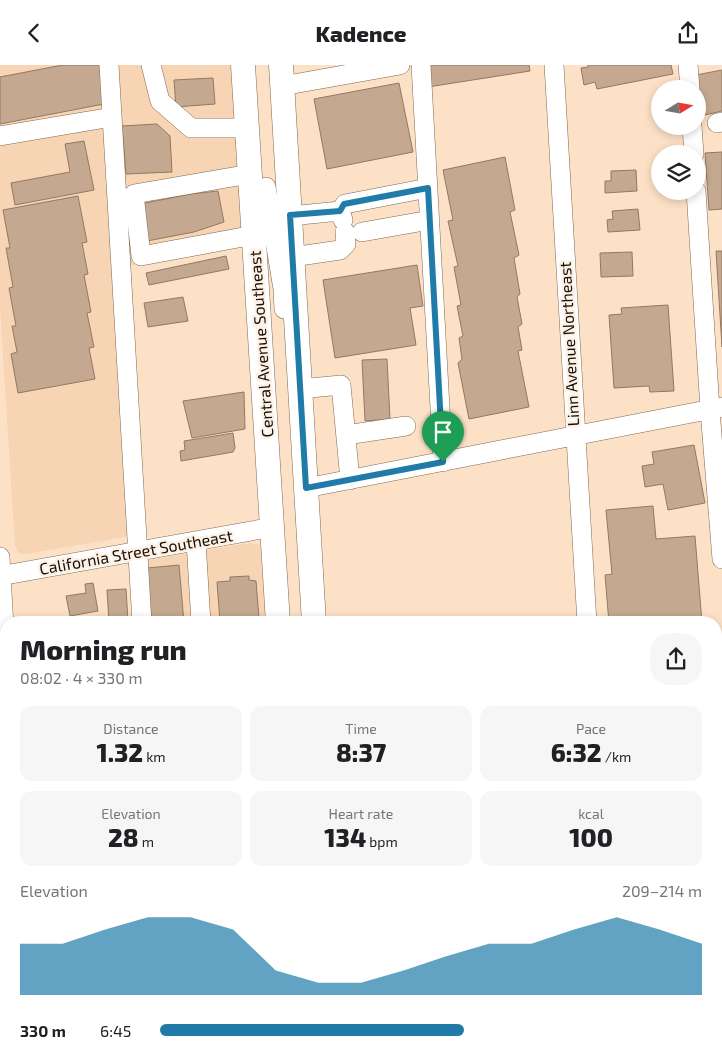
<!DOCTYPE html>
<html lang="en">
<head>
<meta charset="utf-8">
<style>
	body { margin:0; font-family:"Exo 2",sans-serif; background:#f6f6f6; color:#202124; height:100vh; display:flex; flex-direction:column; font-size:19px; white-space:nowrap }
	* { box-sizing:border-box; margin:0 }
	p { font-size:16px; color:#757577 }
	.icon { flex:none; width:28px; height:28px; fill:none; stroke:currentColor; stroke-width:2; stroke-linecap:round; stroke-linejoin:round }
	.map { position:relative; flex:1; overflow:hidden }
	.panel { position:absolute; left:0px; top:551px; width:722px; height:444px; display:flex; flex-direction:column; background:#fff; border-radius:20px 20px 0 0; box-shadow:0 2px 8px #0003 }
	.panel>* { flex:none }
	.needle { width:32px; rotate:79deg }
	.controls { position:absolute; left:651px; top:15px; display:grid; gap:10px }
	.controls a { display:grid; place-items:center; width:55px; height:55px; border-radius:50%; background:#fff; box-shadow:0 2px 8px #0003; font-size:25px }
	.pin { position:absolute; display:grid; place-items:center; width:42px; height:42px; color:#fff; margin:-51px -21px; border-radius:50% 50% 50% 0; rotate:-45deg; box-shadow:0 0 5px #0007 }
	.pin .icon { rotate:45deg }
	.round { display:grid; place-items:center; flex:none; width:52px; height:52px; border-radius:20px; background:#f6f6f6 }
	.headline { display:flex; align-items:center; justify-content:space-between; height:85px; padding:0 20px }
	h1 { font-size:28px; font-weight:800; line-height:38px }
	.figures { display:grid; grid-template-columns:repeat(3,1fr); gap:8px; height:85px; padding:5px 20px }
	.figures div { display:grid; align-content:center; border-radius:12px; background:#f6f6f6; text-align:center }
	.figures b { font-size:25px; font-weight:800 }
	.figures small { font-size:14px; font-weight:400 }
	.figures p { font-size:14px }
	.chart { height:140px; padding:10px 20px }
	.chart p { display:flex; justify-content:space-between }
	.chart svg { width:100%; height:90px; margin-top:5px; fill:#207ba9; opacity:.7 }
	ul { padding:0 20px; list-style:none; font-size:16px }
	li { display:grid; grid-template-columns:80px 60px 1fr; align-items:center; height:38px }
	li i { height:12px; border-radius:6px; background:#207ba9 }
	header { display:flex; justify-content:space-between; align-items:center; height:65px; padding:0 20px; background:#fff; font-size:22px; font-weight:800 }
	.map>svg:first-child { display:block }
	.built { fill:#f7d4b4 }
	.building { fill:#c4a990; stroke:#937961 }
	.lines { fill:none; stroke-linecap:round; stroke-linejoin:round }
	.minor-casing { stroke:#806850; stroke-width:20 }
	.major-casing { stroke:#806850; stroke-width:25 }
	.minor { stroke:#fff; stroke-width:19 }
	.major { stroke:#fff; stroke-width:24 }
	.route-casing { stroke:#fff; stroke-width:10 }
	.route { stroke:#207ba9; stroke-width:6 }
	.labels { text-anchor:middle; stroke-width:5; stroke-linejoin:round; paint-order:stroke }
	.street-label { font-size:16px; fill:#180e06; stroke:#fdf2e7 }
</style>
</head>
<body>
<header><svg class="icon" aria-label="back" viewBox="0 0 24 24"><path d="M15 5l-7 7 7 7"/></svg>Kadence<svg class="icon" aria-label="share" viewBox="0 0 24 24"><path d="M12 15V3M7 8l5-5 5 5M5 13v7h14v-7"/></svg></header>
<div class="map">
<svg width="722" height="994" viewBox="0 0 722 994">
	<rect width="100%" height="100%" fill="#fde1c6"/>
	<path class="built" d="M 0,0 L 104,0 L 131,471 L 26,489 L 18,488 L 15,481 L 0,243 Z
		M 114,0 L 231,0 L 242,182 L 128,201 Z
		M 250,478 L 260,480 L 261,484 L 266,557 L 147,557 L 144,496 Z
		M 280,989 L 289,989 L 292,994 L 252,994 Z"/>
	<path class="building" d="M 63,0 L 102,0 L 104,39 L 0,59 L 0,12 Z
		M 425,0 L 529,0 L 530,6 L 428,22 Z
		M 588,0 L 671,0 L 673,9 L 597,24 L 595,17 L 584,20 L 581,3 L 588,2 Z
		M 722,5 L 722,46 L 705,50 L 696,10 Z
		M 213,13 L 215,39 L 176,42 L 174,15 Z
		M 399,18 L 413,87 L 327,104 L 314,34 Z
		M 157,59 L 170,71 L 172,107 L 126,109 L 122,61 Z
		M 84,76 L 94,125 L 15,140 L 11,118 L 70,107 L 65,79 Z
		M 722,87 L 722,144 L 709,145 L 705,88 Z
		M 505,92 L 515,145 L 510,147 L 519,190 L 514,193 L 520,229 L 517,232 L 522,259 L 518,262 L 522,285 L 518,286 L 529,342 L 469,354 L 458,298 L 462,294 L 459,273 L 463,271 L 457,241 L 461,240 L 454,202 L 458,201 L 448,156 L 453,155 L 443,105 Z
		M 636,105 L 637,126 L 605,128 L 605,116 L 611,116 L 611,106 Z
		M 218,126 L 224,157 L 194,167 L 147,176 L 140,139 L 191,129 Z
		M 78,131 L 87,177 L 82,178 L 88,209 L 84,210 L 91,247 L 87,248 L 94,282 L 89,283 L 95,314 L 18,328 L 11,289 L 17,287 L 12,261 L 16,261 L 9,223 L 13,222 L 6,183 L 10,183 L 3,145 Z
		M 638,144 L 640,165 L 608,167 L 607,155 L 613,154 L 612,146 Z
		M 716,186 L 722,186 L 722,282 Z
		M 632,187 L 633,211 L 601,212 L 600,188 Z
		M 226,191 L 229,204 L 149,220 L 146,208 Z
		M 417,200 L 423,241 L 410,243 L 416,280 L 335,293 L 323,215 Z
		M 183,232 L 188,256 L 148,262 L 144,238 Z
		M 668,240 L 674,326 L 650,327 L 649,321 L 614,323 L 609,250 L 622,249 L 621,243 Z
		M 387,294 L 390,354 L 365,356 L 362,295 Z
		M 244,327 L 245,364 L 192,373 L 183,336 Z
		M 233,368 L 235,383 L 233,387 L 181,396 L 180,386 L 185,385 L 184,376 Z
		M 694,380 L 705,438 L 668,445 L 663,419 L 645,422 L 642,401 L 654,399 L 652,387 Z
		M 653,441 L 656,474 L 695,471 L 702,558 L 609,558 L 605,510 L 612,509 L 606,445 Z
		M 179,500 L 184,558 L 151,558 L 147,503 Z
		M 249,511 L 249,515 L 256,516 L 259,553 L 220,556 L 217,517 L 230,516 L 230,512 Z
		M 93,518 L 98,546 L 70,551 L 66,531 L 86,528 L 85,519 Z
		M 126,524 L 128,556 L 109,557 L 107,525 Z
		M 716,713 L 721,764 L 716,765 Z"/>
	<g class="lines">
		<g class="minor-casing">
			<path id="minor" d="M 109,0 L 142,558
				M 151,0 L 160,36 L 191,63 L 247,63
				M 421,0 L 443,397
				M 554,0 L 587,558
				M 688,0 L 690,24
				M 282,21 L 400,0
				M 717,58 L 722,57
				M 692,61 L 694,89
				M 0,71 L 112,52
				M 250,109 L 134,129 L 141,191 L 254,170
				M 266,122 L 283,224 L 284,244
				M 696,126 L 710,345 L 722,494
				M 290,151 L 340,146
				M 343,155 L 340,146 L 345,139 L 428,123
				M 362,167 L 430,155
				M 292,192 L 340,185 L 346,179 L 345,167
				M 300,324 L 341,320 L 350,415
				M 346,370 L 406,361
				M 306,423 L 722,342
				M 196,476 L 201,558
				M 0,492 L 6,597
				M 0,511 L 273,462
				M 0,778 L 6,777
				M 716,799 L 722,798
				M 31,989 L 31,994
				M 165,989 L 166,994
				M 577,989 L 578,994
				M 191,994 L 221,989"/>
		</g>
		<g class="major-casing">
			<path id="major" d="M 243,0 L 278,558
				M 281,0 L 314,558
				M 304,989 L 305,994
				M 341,989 L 341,994"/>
		</g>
		<use href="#minor" class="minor"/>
		<use href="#major" class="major"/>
	</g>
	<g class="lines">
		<g class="route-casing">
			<path id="route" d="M 428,123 L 443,397 L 306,423 L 290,150 L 340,146 L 344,139 Z"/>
		</g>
		<use href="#route" class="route"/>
	</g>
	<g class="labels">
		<g class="street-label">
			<text transform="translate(261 279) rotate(-94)" y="6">Central Avenue Southeast</text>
			<text transform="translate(569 279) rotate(-93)" y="6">Linn Avenue Northeast</text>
			<text transform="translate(136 487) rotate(-10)" y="6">California Street Southeast</text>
		</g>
	</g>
</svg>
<div class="controls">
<a><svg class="needle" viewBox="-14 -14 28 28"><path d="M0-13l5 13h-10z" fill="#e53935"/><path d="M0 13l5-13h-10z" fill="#757577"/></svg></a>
<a><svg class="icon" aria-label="layers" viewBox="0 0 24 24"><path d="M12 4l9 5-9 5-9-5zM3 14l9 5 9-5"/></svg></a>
</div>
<div class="pin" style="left:443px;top:397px;background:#1e9e55"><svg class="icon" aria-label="arrive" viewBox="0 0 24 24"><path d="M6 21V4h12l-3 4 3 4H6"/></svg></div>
<section class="panel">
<div class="headline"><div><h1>Morning run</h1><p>08:02 · 4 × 330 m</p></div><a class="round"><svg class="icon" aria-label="share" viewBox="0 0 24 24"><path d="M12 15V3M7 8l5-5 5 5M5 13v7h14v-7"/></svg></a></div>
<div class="figures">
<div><p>Distance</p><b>1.32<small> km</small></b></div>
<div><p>Time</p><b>8:37</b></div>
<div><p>Pace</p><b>6:32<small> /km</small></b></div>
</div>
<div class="figures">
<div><p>Elevation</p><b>28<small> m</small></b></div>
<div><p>Heart rate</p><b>134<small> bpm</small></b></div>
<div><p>kcal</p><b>100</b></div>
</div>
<div class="chart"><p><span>Elevation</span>209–214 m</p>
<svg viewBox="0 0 160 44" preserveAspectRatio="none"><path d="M0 44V19L10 19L20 12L30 6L40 6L50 12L60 32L70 38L80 38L90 32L100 25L110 19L120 19L130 12L140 6L150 12L160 19V44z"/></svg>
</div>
<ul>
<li><b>330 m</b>6:45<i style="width:56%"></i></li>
</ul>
</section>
</div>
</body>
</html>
